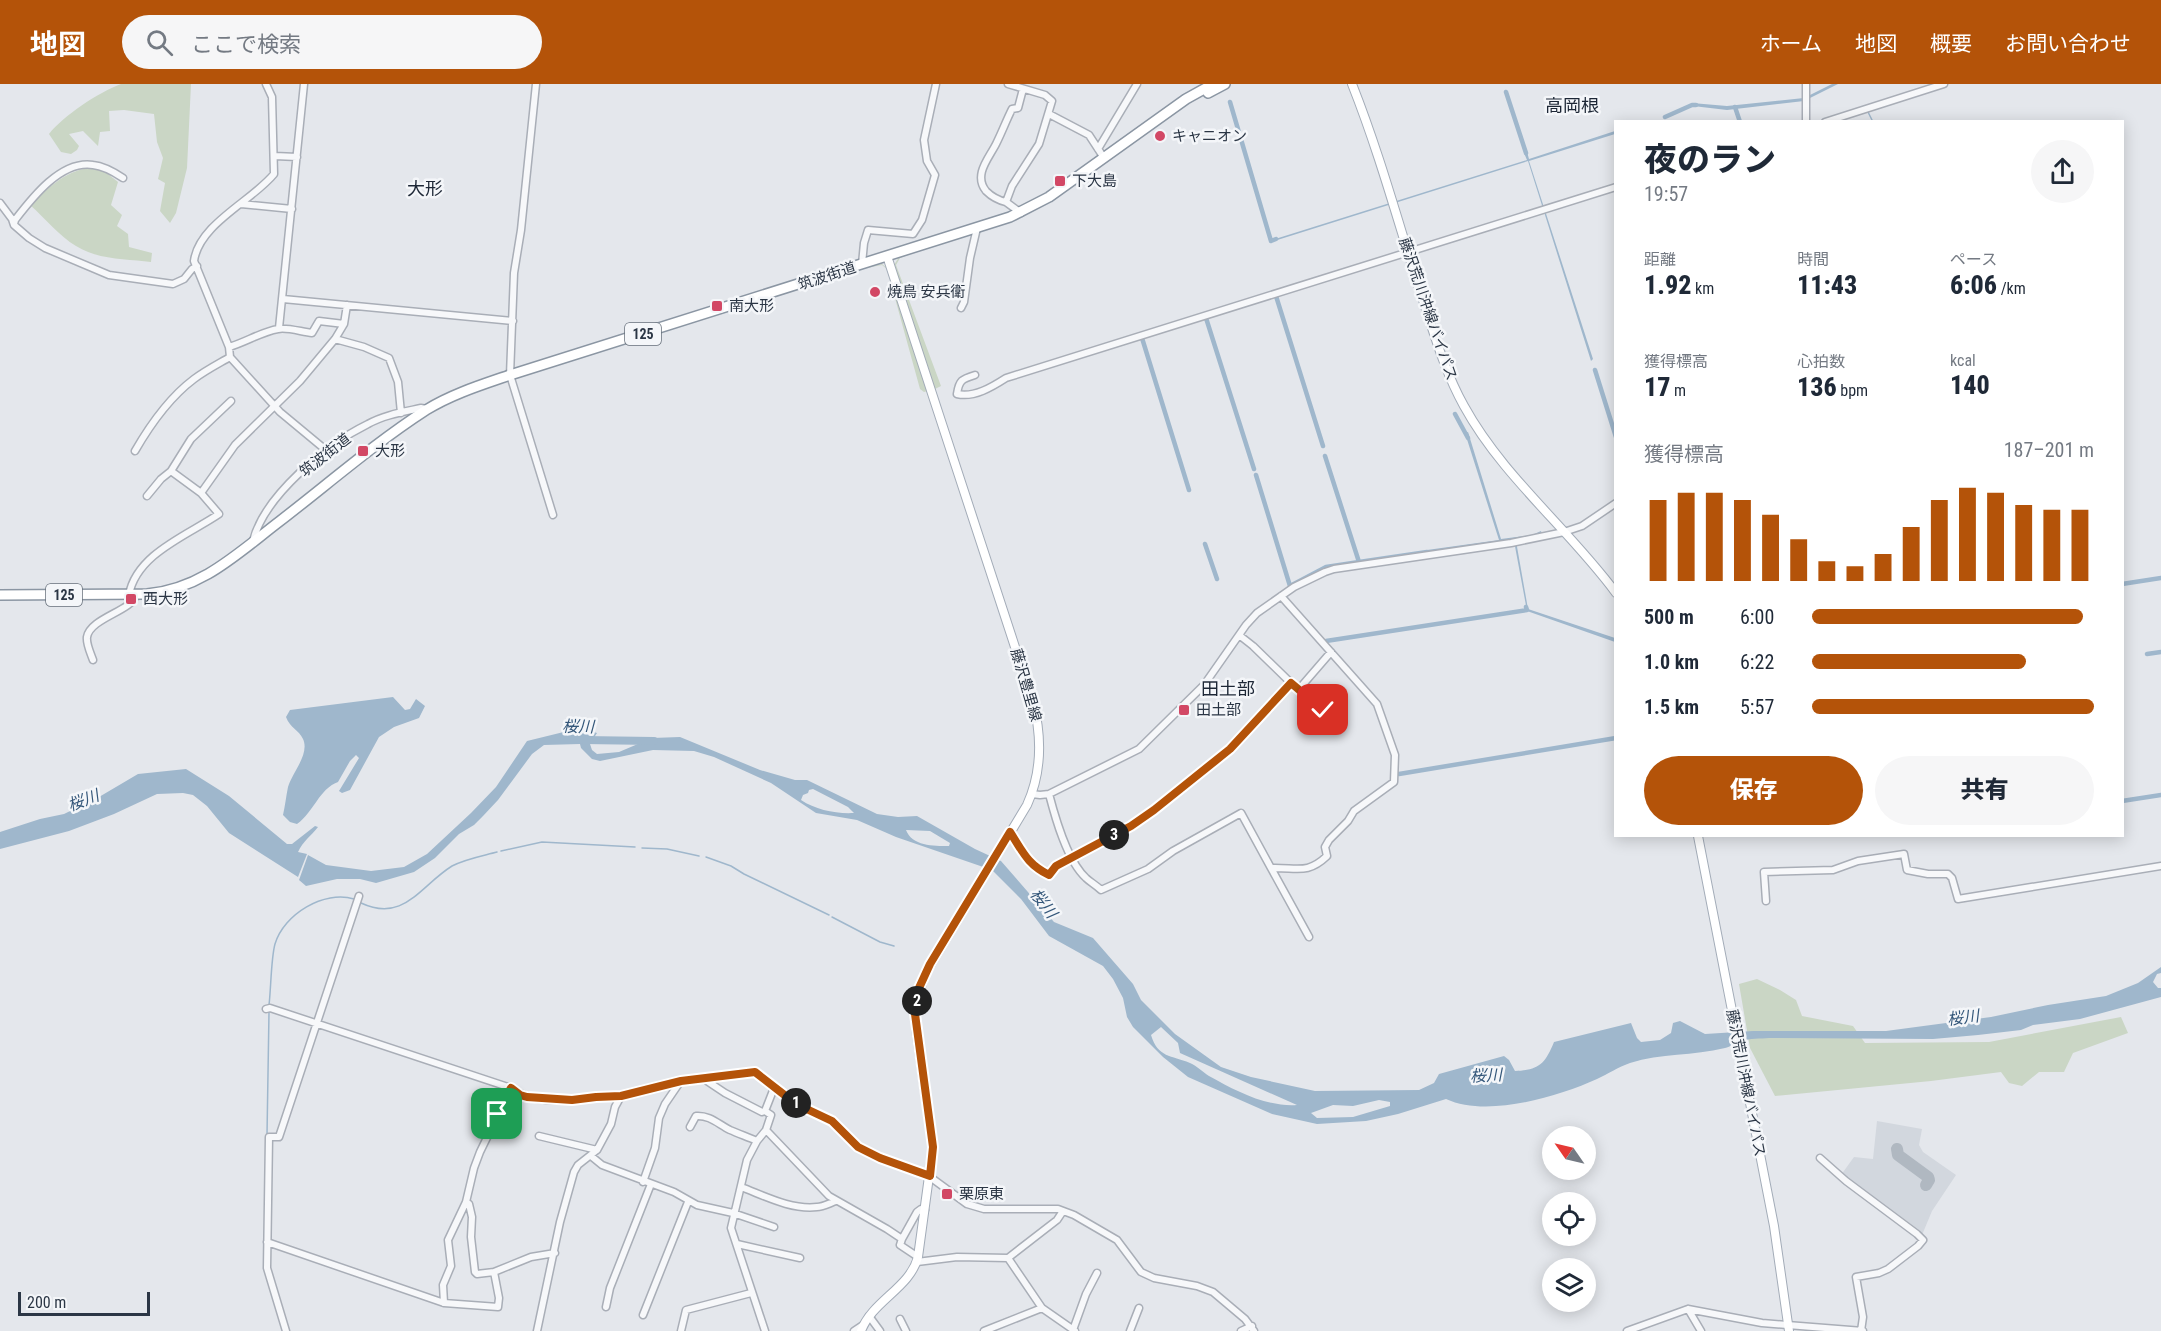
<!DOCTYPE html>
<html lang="ja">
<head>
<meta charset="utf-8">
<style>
	body { margin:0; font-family:"Roboto Condensed","Noto Sans JP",sans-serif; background:#f6f6f7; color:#1f2937; height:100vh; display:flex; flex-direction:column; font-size:22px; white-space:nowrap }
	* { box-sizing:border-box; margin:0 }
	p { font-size:20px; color:#747a83 }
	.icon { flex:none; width:33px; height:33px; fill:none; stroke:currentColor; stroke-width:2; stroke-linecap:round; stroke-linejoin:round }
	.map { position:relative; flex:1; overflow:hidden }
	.side { position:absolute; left:1614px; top:36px; width:510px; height:717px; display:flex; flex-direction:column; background:#fff; border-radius:0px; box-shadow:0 3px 15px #0003 }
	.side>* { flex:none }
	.needle { width:39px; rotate:304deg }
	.buttons { position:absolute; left:1542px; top:1042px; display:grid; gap:12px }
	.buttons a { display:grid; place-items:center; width:54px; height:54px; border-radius:50%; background:#fff; box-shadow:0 3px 15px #0003; font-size:30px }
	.scale { position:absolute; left:18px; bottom:15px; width:132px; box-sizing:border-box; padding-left:6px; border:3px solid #2b3645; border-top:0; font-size:16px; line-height:21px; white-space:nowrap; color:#2b3645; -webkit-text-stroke:4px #f4f6f9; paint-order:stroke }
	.pin { position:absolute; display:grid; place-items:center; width:51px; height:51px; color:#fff; margin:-26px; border-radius:12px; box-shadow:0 3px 9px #0006 }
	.km { position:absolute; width:30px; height:30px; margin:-15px; border-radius:50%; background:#222; color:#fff; font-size:16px; line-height:30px; text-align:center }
	.round { display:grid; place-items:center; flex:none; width:63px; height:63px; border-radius:32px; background:#f6f6f7 }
	.headline { display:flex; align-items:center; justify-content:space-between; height:102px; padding:0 30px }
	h1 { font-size:33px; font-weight:800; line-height:45px }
	.figures { display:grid; grid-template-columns:repeat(3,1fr); gap:9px; height:102px; padding:6px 30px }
	.figures div { display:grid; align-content:center }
	.figures b { font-size:26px; font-weight:800 }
	.figures small { font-size:16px; font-weight:400 }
	.figures p { font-size:16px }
	.chart { height:168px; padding:12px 30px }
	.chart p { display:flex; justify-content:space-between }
	.chart svg { width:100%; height:108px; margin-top:6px; stroke:#b45309; stroke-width:6 }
	.button { display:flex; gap:12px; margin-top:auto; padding:12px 30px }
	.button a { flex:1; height:69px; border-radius:36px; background:#b45309; color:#fff; font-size:24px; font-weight:800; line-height:69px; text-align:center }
	.button a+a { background:#f6f6f7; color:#1f2937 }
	ul { padding:0 30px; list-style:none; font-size:20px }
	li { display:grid; grid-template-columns:96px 72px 1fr; align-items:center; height:45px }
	li i { height:15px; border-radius:8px; background:#b45309 }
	header { display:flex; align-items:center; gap:36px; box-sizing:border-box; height:84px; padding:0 30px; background:#b45309; color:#fff }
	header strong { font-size:28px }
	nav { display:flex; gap:33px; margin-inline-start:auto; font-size:21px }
	.search { width:420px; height:54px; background:#f6f6f7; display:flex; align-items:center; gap:15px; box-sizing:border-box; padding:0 21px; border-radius:33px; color:#747a83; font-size:22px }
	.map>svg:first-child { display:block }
	.built { fill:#d2d7de }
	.green { fill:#cad6c5 }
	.water { fill:#9fb7cc; fill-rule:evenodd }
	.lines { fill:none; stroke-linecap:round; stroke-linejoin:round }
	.stream { stroke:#9fb7cc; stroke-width:1.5 }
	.canal { stroke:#9fb7cc; stroke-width:4.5 }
	.river { stroke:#9fb7cc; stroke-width:8 }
	.taxiway { stroke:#b0b8c1; stroke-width:12 }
	.minor-casing { stroke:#a9aeb7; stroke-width:9 }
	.major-casing { stroke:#a3acb8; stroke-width:10 }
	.highway-casing { stroke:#8b96a3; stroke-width:12 }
	.minor { stroke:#f7f8fa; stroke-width:6 }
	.major { stroke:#fff; stroke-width:8 }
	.highway { stroke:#fff; stroke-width:9 }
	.route-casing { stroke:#fff; stroke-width:12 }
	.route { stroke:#b45309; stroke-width:8 }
	.poi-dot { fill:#d24865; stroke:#f4f6f9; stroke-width:2 }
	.labels { text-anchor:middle; stroke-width:5; stroke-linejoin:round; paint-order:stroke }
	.shield { fill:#f4f6f9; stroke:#67707b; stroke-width:1.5 }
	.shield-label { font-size:14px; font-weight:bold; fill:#2b3645 }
	.poi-label { font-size:15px; fill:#2b3645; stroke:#f4f6f9; text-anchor:start }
	.street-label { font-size:15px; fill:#2b3645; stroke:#f4f6f9 }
	.water-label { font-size:16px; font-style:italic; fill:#34577a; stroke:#f4f6f9 }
	.quarter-label { font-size:18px; fill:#1d2736; stroke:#f4f6f9 }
</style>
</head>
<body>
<header>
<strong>地図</strong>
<div class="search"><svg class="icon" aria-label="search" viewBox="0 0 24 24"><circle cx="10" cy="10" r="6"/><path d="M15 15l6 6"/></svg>ここで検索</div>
<nav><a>ホーム</a><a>地図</a><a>概要</a><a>お問い合わせ</a></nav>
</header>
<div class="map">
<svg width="2161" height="1247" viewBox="0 0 2161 1247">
	<rect width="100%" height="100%" fill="#e4e7ec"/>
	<path class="built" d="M 1877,1037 L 1922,1045 L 1919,1061 L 1923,1068 L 1956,1091 L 1932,1127 L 1922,1151 L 1841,1091 L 1854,1073 L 1873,1075 Z"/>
	<path class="green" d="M 121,0 L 191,0 L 187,84 L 176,129 L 170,139 L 160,127 L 165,99 L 158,95 L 163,74 L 157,58 L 154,30 L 124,26 L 109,27 L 110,47 L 100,48 L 98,62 L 83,47 L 69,50 L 79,62 L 77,66 L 71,70 L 61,68 L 49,50 C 63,32 99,8 121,0 Z
		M 88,84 L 103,86 L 118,98 L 111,121 L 122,131 L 117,142 L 128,150 L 129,163 L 152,169 L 151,178 C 127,175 98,176 76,162 C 59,152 46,135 30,121 C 48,104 64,88 88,84 Z
		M 921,166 L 900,174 L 896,181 L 941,302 L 935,305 L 894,181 L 899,173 Z
		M 882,180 L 888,185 L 928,307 L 924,308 L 920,305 L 887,185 L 882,181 L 866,184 Z
		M 1757,895 L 1780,906 L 1796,916 L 1802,932 L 1853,942 L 1865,959 L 1989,958 L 2121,933 L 2128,949 L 2073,969 L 2064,988 L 2039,988 L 2022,1002 L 2009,999 L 2001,988 L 1931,997 L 1775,1012 L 1750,964 L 1739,900 Z"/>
	<path class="water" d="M 1832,0 L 1838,0 L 1804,17 L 1727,26 L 1693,22 L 1692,19 L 1727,22 L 1804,14 Z
		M 1615,47 L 1615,50 L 1529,77 L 1593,275 L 1591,277 L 1528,77 L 1271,158 L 1272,156 L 1527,76 L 1524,69 L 1527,68 L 1529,75 Z
		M 1468,348 L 1501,455 L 1532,451 L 1541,447 L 1542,450 L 1516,457 L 1528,525 L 1615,554 L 1615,558 L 1527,527 L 1514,457 L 1428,469 L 1427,466 L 1499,456 L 1465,349 Z
		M 393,613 L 405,626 L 410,625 L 416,615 L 425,622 L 419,634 L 394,643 L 379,653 L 350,706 L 342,709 L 339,707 L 359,674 L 356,671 L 350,677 L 338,698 C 319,705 314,728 297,740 L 290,738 L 283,731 C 285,722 286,713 288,703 C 292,689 310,670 303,655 C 299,646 290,644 286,633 L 290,626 Z
		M 580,644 L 597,649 L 590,660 L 592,666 L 597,670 L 619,668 L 652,654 L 680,653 L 760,686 L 795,696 L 807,696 L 877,730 L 898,733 L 917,732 L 975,765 L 1001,777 L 1054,838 L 1093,854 L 1133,900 L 1141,916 L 1175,950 L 1221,983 L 1251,993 L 1315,1007 L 1419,1006 L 1434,999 L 1439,990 L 1504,972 L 1509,976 L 1515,987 C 1539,986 1545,980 1554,958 L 1631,939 L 1637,954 L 1641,958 L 1660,956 L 1671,949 L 1673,939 L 1680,937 L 1705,950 L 1753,947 L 1886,947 L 1991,933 L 2048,921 L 2106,912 L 2138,899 L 2161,883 L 2161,889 L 2157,890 L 2153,898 L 2158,904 L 2161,904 L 2161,913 L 2080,935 L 2033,941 L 2021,946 L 1978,951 L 1933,955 L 1769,954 C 1760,955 1750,954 1742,957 C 1736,959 1730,963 1725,964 C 1693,972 1661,969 1630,979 C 1618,983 1608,990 1597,995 C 1557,1013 1487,1034 1446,1015 L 1398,1030 L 1366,1037 L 1317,1040 L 1272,1030 L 1188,993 L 1163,973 L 1133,943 L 1127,933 L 1123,914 L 1113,895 L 1103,882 L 1049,852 L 1021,815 L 992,786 L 896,753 L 857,736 L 816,729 L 771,699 L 714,673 L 694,667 L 653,666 L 600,677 L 592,675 L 581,664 L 580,660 L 544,661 L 532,670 L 498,716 L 483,732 L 474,741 L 459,750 L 435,774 L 414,788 L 376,799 L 360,795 L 337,795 L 306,802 L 299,796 L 308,771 L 326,781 L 371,787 L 404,783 L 427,770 L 471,729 L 496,703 L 527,657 ZM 813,705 L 848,723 L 854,729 C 836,730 816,726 801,716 L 803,711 L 808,709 L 809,706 ZM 906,746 L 930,747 L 950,759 L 949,762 C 933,762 912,762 906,746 ZM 1161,943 L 1178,959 L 1180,969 L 1297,1021 C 1266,1023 1236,1007 1209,992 C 1203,988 1197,982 1190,979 C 1171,971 1158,974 1151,951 ZM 1379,1016 L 1390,1018 L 1390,1022 L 1353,1033 L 1317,1034 L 1311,1029 L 1333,1021 L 1353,1022 Z
		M 186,685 L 229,712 L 287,760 L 292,760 L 315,742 L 318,743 C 311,752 303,757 298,768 L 307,770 L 298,793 L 229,749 L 207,722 L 193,711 L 183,709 L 157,710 L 114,730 L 69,747 L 0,765 L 0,748 L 40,735 L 64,730 L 99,713 L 138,690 Z"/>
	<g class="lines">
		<path class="stream" d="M 1868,28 L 1873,38
			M 642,764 L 667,765 L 699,772
			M 501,767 L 542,758 L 635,763
			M 706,773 L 731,782 L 744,790 L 829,831
			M 361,819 C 404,839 420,802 452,782 C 465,775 482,772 497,768
			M 832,833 L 880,858 L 894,862
			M 269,921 C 271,905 271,874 275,860 C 284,830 324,806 354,815
			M 267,1051 L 269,928"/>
		<path class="canal" d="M 1506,8 L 1526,69
			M 1230,18 L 1271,157 L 1276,155
			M 1735,23 L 1740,38
			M 1665,33 L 1692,21 L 1696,21
			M 1276,212 L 1323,362
			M 1206,234 L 1254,385
			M 1142,254 L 1189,406
			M 1595,286 L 1616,353
			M 1455,330 L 1468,354
			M 1325,372 L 1359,478 L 1427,468
			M 1256,391 L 1290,502 L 1326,483 L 1359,478
			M 1205,460 L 1217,495
			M 2122,500 L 2161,494
			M 1326,557 L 1527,526 L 1526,523
			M 2147,570 L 2161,568
			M 1399,690 L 1616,654
			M 2122,717 L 2161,711"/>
		<path class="river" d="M 583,656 L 654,657"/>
		<path class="taxiway" d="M 1897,1065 L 1898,1071 L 1928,1093 L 1929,1096 L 1926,1101"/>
		<g class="minor-casing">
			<path id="minor" d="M 266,0 L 272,13 L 274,90 C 252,117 199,140 194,177 L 229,263 L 230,273 L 280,328 L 327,367
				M 536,0 L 521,146 L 514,189 L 510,291 L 553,431
				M 1008,0 L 1045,11 L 1052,17 L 1039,60 L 1012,102 L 1006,118 L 1021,129
				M 1806,0 L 1806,38
				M 1049,30 L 1089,51 L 1104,74
				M 1825,38 L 1944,0
				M 1098,65 L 1137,0
				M 275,72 L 297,73
				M 1006,118 C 997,116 992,113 986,107 C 973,91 989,74 996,60 C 1002,48 1006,37 1012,25 L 1018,24 L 1023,5
				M 0,119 L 12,135 L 14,141 L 29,154 L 45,164 L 109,191 L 173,200 L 184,195 L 192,185 L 197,182
				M 241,120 L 292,125
				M 14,140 L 15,136 C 32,114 61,76 93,81 C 104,82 114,88 123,94
				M 862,180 L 864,159 L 868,146 L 913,150 L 922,136 L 935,91 L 927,77 L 924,56 L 936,0
				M 283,215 L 513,237
				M 961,224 L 964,218 L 970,174 L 977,144
				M 279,244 L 304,0
				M 335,255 L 364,263 L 389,274 L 398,298 L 401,329
				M 229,263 C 246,258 261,248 278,245 C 287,243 302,248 312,249 L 319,237 L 344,240
				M 975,291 C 962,295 959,296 957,310 C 974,314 992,303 1006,294 L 1616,103
				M 135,367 C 150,341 170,313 194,295 C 206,286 218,280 230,273
				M 171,387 L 201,409
				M 147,412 L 161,395 L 171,387 L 191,355 L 231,317
				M 253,457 C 264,412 327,360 368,340 C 384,331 403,328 421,324 L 427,325
				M 129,511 C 136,470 188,451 219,430 L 201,409 L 235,361 L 300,297 L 335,255 L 344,240 L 347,221
				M 1281,512 L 1377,620 L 1395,671 L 1394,698 L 1354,727 L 1348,737 L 1329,756 L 1325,763 L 1327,772 C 1307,791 1297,783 1271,784 L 1309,853
				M 1239,551 L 1253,562 L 1291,599
				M 93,576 C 91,570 86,560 87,553 C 90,534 132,527 136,511
				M 1299,605 L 1331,568
				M 1032,710 L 1040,711 L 1049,710 L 1139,665 L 1204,601 L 1246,541 L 1257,529 L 1294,503 L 1325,488 L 1334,485 L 1511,459 L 1564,448 L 1582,442 L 1616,419
				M 1049,710 C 1055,733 1067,777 1086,794 C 1090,798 1096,801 1101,806 L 1148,785 L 1173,767 L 1241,729 L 1271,784
				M 1010,748 C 1024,768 1027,780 1049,791 L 1056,781 L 1131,742 L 1154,726 L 1230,665 L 1291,599 L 1323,626
				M 1766,817 L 1764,788 L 1833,786 L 1858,777 L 1904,770 L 1907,786 L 1928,790 L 1948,790 L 1952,794 L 1958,815 L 2161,782
				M 266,925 L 270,924 L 511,1004 C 543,1027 585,1010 621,1012
				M 706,993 L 707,997 L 725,1009 L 762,1028 L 765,1027
				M 690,1043 L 696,1032 C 710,1031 718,1040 730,1046 C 739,1050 748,1053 757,1057
				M 766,1046 L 829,1112 L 887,1145 L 902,1155 L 900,1161 L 918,1173
				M 539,1052 L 597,1066
				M 591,1072 L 602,1081 L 674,1108 L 697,1121 L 733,1129 L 774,1143
				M 1820,1074 L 1846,1097 L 1917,1150 L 1923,1156 L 1918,1162 L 1888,1185 L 1879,1189 L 1856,1193 L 1863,1233 L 1861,1247
				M 643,1098 L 655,1064 L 659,1034 L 665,1020 L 680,998
				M 741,1103 C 765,1112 791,1126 817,1123 C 823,1123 830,1119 836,1117
				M 466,1118 L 469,1120 L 472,1133 L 471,1153 L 475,1188 L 477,1190 L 494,1188 L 531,1173 L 555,1169
				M 902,1155 L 917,1128 L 921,1125 L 925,1126
				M 267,1158 L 444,1219 L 498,1223 L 499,1214 L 494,1188
				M 737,1160 L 800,1174
				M 1008,1174 L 1042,1224 L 1075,1247
				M 917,1178 L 957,1173 L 1008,1174 L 1057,1136 L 1063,1127
				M 444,1219 L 443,1201 L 451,1182 L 448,1156 L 466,1118 L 474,1084 L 480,1068 L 511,1004
				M 606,1223 L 610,1204 L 651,1100
				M 1688,1225 L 1701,1247
				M 643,1231 L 688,1118
				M 869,1232 L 880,1247
				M 900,1235 L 906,1247
				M 1073,1246 L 1086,1210 L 1097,1189
				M 286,1247 L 267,1184 L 269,1053 L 279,1053 L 359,812
				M 537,1247 L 560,1138 L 574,1088 L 578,1081 L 597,1066 L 611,1040 L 615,1023 L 621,1012 L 681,997 L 755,988 L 796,1020 L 832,1037 L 858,1063 L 880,1074 L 926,1090 L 967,1120 L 984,1125 L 1058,1125 L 1074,1131 L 1117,1156 L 1141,1188 L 1154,1194 L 1197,1202 L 1213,1208 L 1245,1235 L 1254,1247
				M 681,1247 L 686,1226 L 751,1209
				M 765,1247 L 731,1144 L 747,1076 L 757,1057 L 766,1046 L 771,1031 L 765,1027 L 774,1004
				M 854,1247 L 863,1241
				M 984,1247 L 1042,1224
				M 1130,1247 L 1139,1224
				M 1241,1247 L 1252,1242
				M 1627,1247 L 1688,1225 L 1762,1239 L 1863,1247"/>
		</g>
		<g class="major-casing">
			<path id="major" d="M 1352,0 C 1379,68 1398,138 1420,207 C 1433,246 1444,286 1464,322 C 1503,393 1568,444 1616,509
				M 1698,752 L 1774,1142 L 1789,1247
				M 861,1247 C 872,1217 910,1204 918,1173 L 933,1063 L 916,945 L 916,919 L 925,890 L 1027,721 C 1042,688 1042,653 1033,618 L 887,172"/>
		</g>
		<g class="highway-casing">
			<path id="highway" d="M 1208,9 L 1225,0
				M 0,511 L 147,510 C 202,505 238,469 280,437 C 328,400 375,359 426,326 C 452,310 481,301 510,291 L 1010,133 L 1049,113 L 1186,15 L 1213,0"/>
		</g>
		<use href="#minor" class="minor"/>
		<use href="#major" class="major"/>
		<use href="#highway" class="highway"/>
	</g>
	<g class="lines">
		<g class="route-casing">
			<path id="route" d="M 497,1030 L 511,1004 L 520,1011 L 527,1013 L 572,1016 L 596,1013 L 621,1012 L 681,997 L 755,988 L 796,1020 L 832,1037 L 858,1063 L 880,1074 L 930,1092 L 933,1063 L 915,930 L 919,904 L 930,880 L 1010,748 C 1023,768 1027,780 1049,791 L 1056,782 L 1131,742 L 1154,726 L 1230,665 L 1291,599 L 1323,626"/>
		</g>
		<use href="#route" class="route"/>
	</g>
	<g class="poi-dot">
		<circle cx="1160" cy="52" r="6"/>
		<rect x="1054" y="91" width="12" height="12" rx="3"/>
		<circle cx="875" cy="208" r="6"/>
		<rect x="711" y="216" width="12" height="12" rx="3"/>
		<rect x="357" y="361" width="12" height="12" rx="3"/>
		<rect x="125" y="509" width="12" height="12" rx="3"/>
		<rect x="1178" y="620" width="12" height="12" rx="3"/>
		<rect x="941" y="1104" width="12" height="12" rx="3"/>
	</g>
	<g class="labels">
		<g class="shield">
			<rect x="625" y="239" width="36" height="22" rx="4.5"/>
			<rect x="46" y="500" width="36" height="22" rx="4.5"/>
		</g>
		<g class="shield-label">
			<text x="643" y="255">125</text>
			<text x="64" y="516">125</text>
		</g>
		<g class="poi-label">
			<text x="1172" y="57">キャニオン</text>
			<text x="1072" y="102">下大島</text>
			<text x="887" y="213">焼鳥 安兵衛</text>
			<text x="729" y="227">南大形</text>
			<text x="375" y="372">大形</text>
			<text x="143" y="520">西大形</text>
			<text x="1196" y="631">田土部</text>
			<text x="959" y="1115">栗原東</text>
		</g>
		<g class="street-label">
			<text transform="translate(827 192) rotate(-18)" y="5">筑波街道</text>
			<text transform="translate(1428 225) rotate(71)" y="5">藤沢荒川沖線バイパス</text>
			<text transform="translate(325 371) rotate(-38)" y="5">筑波街道</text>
			<text transform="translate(1026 601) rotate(74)" y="5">藤沢豊里線</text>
			<text transform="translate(1746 999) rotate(79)" y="5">藤沢荒川沖線バイパス</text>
		</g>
		<g class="water-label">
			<text transform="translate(578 642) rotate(1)" y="6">桜川</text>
			<text transform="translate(83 716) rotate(-21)" y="6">桜川</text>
			<text transform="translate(1044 819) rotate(52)" y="6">桜川</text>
			<text transform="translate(1963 933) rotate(-7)" y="6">桜川</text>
			<text transform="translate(1486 991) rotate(-3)" y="6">桜川</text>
		</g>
		<g class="quarter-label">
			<text x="1572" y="28">高岡根</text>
			<text x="425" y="111">大形</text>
			<text x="1228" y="611">田土部</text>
		</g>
	</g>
</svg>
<div class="buttons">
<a><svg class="needle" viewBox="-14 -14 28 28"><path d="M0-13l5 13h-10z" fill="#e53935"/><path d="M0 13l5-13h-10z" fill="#747a83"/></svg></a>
<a><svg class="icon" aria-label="locate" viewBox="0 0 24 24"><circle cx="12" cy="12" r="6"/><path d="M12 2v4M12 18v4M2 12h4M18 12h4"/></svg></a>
<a><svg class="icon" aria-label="layers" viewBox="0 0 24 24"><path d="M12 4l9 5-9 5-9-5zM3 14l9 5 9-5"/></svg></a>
</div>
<div class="scale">200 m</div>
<div class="pin" style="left:497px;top:1030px;background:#1e9e55"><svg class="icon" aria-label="arrive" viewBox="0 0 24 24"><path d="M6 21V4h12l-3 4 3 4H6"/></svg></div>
<div class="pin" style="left:1323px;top:626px;background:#d93025"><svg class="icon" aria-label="check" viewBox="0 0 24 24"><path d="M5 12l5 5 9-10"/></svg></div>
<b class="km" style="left:796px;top:1019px">1</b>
<b class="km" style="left:917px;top:917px">2</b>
<b class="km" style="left:1114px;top:751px">3</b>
<section class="side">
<div class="headline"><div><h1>夜のラン</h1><p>19:57</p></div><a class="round"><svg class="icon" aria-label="share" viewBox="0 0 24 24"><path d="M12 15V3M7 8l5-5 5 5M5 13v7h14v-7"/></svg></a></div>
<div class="figures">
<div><p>距離</p><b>1.92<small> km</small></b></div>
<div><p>時間</p><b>11:43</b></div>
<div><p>ペース</p><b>6:06<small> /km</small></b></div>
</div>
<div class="figures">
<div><p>獲得標高</p><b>17<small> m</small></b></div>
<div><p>心拍数</p><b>136<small> bpm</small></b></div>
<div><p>kcal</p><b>140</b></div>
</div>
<div class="chart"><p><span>獲得標高</span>187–201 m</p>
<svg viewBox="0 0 160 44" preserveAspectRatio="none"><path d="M5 44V11M15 44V8M25 44V8M35 44V11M45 44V17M55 44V27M65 44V36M75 44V38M85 44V33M95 44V22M105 44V11M115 44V6M125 44V8M135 44V13M145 44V15M155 44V15"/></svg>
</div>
<ul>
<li><b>500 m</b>6:00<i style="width:96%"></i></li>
<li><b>1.0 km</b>6:22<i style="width:76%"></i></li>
<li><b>1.5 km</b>5:57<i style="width:100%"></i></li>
</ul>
<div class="button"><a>保存</a><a>共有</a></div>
</section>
</div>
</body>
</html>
